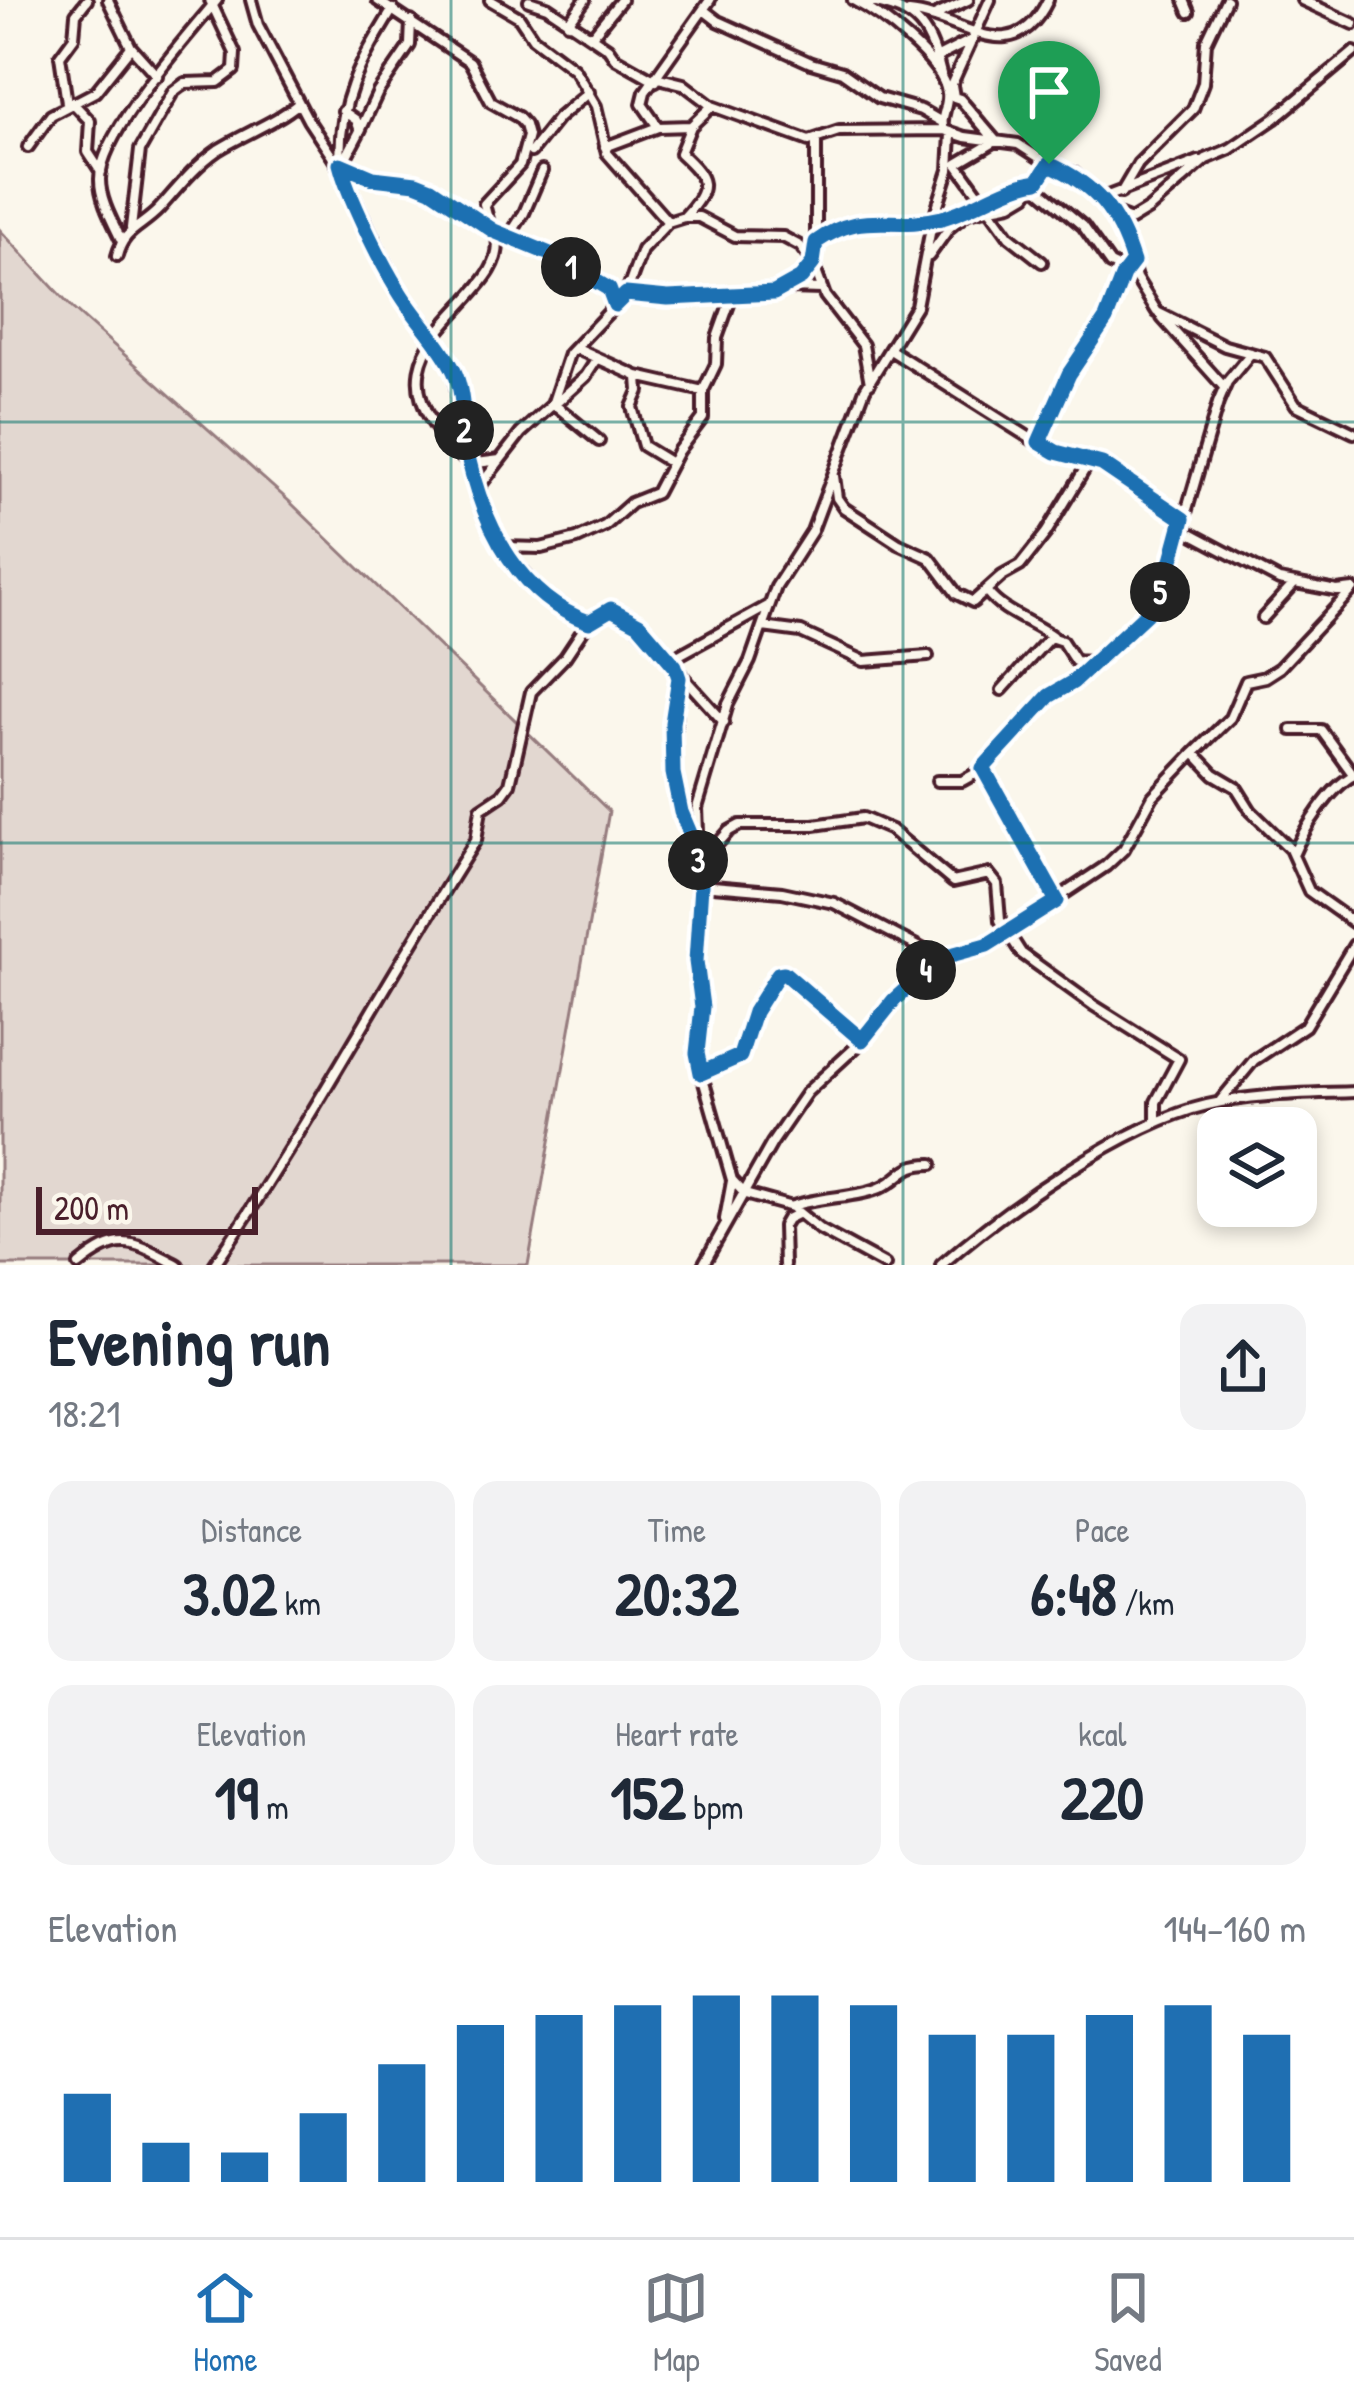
<!DOCTYPE html>
<html lang="en">
<head>
<meta charset="utf-8">
<style>
	body { margin:0; font-family:"Patrick Hand",sans-serif; background:#f2f2f3; color:#1f2937; height:100vh; display:flex; flex-direction:column; font-size:45px; white-space:nowrap }
	* { box-sizing:border-box; margin:0 }
	p { font-size:39px; color:#747a83 }
	.icon { flex:none; width:66px; height:66px; fill:none; stroke:currentColor; stroke-width:2; stroke-linecap:round; stroke-linejoin:round }
	.map { position:relative; height:1265px; overflow:hidden }
	.drawer { display:flex; flex-direction:column; background:#fff; flex:1 }
	.drawer>* { flex:none }
	.tools { position:absolute; left:1197px; top:1107px; display:grid; gap:24px }
	.tools a { display:grid; place-items:center; width:120px; height:120px; border-radius:24px; background:#fff; box-shadow:0 6px 18px #0003; font-size:60px }
	.scale { position:absolute; left:36px; bottom:30px; width:222px; box-sizing:border-box; padding-left:12px; border:6px solid #4a1f2b; border-top:0; font-size:33px; line-height:42px; white-space:nowrap; color:#4a1f2b; -webkit-text-stroke:9px #fbf7ec; paint-order:stroke }
	.pin { position:absolute; display:grid; place-items:center; width:102px; height:102px; color:#fff; margin:-123px -51px; border-radius:50% 50% 50% 0; rotate:-45deg; box-shadow:0 0 12px #0007 }
	.pin .icon { rotate:45deg }
	.km { position:absolute; width:60px; height:60px; margin:-30px; border-radius:50%; background:#222; color:#fff; font-size:33px; line-height:60px; text-align:center }
	.round { display:grid; place-items:center; flex:none; width:126px; height:126px; border-radius:24px; background:#f2f2f3 }
	.summary { display:flex; align-items:center; justify-content:space-between; height:204px; padding:0 48px }
	h1 { font-size:66px; font-weight:700; line-height:90px }
	.figures { display:grid; grid-template-columns:repeat(3,1fr); gap:18px; height:204px; padding:12px 48px }
	.figures div { display:grid; align-content:center; border-radius:24px; background:#f2f2f3; text-align:center }
	.figures b { font-size:60px; font-weight:700 }
	.figures small { font-size:33px; font-weight:400 }
	.figures p { font-size:33px }
	.chart { height:336px; padding:24px 48px }
	.chart p { display:flex; justify-content:space-between }
	.chart svg { width:100%; height:216px; margin-top:12px; stroke:#1f6fb2; stroke-width:6 }
	.tab-bar { display:flex; justify-content:space-around; align-items:center; height:168px; border-top:3px solid #e0e1e3; background:#fff; font-size:33px; color:#747a83 }
	.tab-bar a { display:grid; justify-items:center; gap:6px }
	.tab-bar .active { color:#1f6fb2 }
	.map>svg:first-child { display:block }
	.green { fill:#e2d7d0; stroke:#967b7e; stroke-width:3 }
	.lines { fill:none; stroke-linecap:round; stroke-linejoin:round }
	.street-casing { stroke:#4a1f2b; stroke-width:16 }
	.street { stroke:#fbf7ec; stroke-width:8 }
	.route-casing { stroke:#fff; stroke-width:24 }
	.route { stroke:#1f6fb2; stroke-width:15 }
	.grid { fill:none; stroke:#0f766e; stroke-width:3; stroke-opacity:0.55 }
</style>
</head>
<body>
<div class="map">
<svg width="1354" height="1265" viewBox="0 0 1354 1265">
	<rect width="100%" height="100%" fill="#fbf7ec"/>
	<filter id="ink" filterUnits="userSpaceOnUse"><feTurbulence type="fractalNoise" baseFrequency=".00833" numOctaves="2"/><feDisplacementMap in="SourceGraphic" scale="24" xChannelSelector="R" yChannelSelector="G"/><feConvolveMatrix kernelMatrix="1 2 1 2 8 2 1 2 1" color-interpolation-filters="sRGB"/></filter>
	<g filter="url(#ink)">
		<path class="green" d="M 0,230 L 72,308 L 290,502 L 609,811 L 528,1265 L 0,1265 Z"/>
		<g class="lines">
			<g class="street-casing">
				<path id="street" d="M 108,0 L 131,47 L 157,76
					M 251,0 L 258,25 L 308,120 L 341,170 L 397,288 L 434,336 L 453,369 L 469,464 L 487,521 L 499,543 L 547,601 L 589,621
					M 377,0 L 470,62 L 491,102 L 518,117 L 525,125 L 528,136 L 520,165 L 484,204 L 490,227 C 519,247 609,270 615,305
					M 490,0 L 519,17 L 533,38 L 574,69 L 596,106 L 607,153 L 668,222
					M 853,0 C 880,14 943,61 947,93 C 949,107 939,117 944,130 L 965,137 L 1018,144 L 1049,164 L 1074,173 L 1100,199 L 1122,229 L 1136,278 L 1157,312 L 1225,346 L 1265,357 L 1296,405 L 1354,433
					M 859,0 C 913,8 928,21 941,74
					M 1184,0 L 1189,12
					M 1302,0 L 1354,24
					M 529,1 L 547,7 L 608,48 L 615,58 L 656,81
					M 705,11 L 718,21 L 811,63 L 842,72 L 879,98 L 921,110 L 940,121
					M 909,12 C 962,17 1013,73 1048,0
					M 934,16 L 968,0
					M 568,23 L 585,0
					M 592,36 L 621,0
					M 936,58 L 973,39
					M 659,78 L 683,84 L 712,106 L 809,141 L 839,131 L 944,130
					M 952,85 L 954,97 L 960,99 L 996,141 L 957,164
					M 951,86 L 990,0
					M 72,102 L 90,121 L 88,152 L 101,172
					M 67,103 L 60,56 L 74,37 L 76,14 L 87,0
					M 658,127 L 642,104 L 645,92 L 710,0
					M 360,131 L 378,92 L 410,45 L 411,21
					M 28,147 L 51,115 L 95,92 L 131,47
					M 605,147 L 658,127 L 691,126 L 712,106
					M 531,152 L 558,118 L 589,92
					M 343,163 L 360,131 L 356,120 L 343,111
					M 342,164 L 373,178 L 416,183 L 488,226
					M 957,164 L 1009,236 L 1042,262
					M 341,168 C 336,103 360,63 393,9
					M 1034,185 L 1083,226 L 1110,264 L 1125,271
					M 1121,193 L 1138,164 L 1193,109 L 1203,83 L 1206,42 L 1226,0
					M 1100,199 L 1199,161
					M 979,206 L 1009,190 L 1036,181
					M 1113,213 L 1131,220 L 1149,209 L 1206,159 L 1230,149 L 1274,119 L 1354,52
					M 684,217 C 712,187 708,179 680,153 L 691,126
					M 131,228 L 140,150 L 173,92 L 185,83 L 218,82 L 234,70 L 235,53 L 210,0
					M 496,234 C 518,303 333,344 469,464 L 500,460
					M 508,238 L 524,213 L 542,171
					M 817,241 C 859,212 872,228 917,222 C 948,218 981,210 1011,204 L 1026,195 L 1049,164
					M 122,242 C 114,224 100,201 100,180 C 99,134 187,37 217,0
					M 117,256 C 124,229 141,228 159,209 C 177,189 195,166 218,150 C 245,133 275,123 299,103
					M 929,256 L 949,228 L 966,214
					M 789,288 L 821,289
					M 626,294 L 668,298 L 759,295 L 795,284 L 813,263 L 816,242 L 816,140
					M 1162,318 L 1224,387
					M 577,349 L 637,376 L 703,391
					M 892,351 L 1033,440 L 1056,452 L 1102,464 L 1183,519
					M 638,377 L 639,391 L 632,407 L 643,446 L 671,463
					M 555,405 L 599,441
					M 553,406 L 586,376 L 597,359
					M 1039,443 L 1069,374 L 1106,319 L 1123,275 L 1131,264
					M 834,476 L 837,498 L 844,508 L 899,544 L 930,558 L 957,594 L 973,602 L 1002,576 L 1020,566 L 1046,533 L 1091,459
					M 479,487 L 521,433 L 552,405 L 569,354 L 626,294 L 642,250 L 668,222 L 684,217 L 699,217 L 735,236 L 783,237 L 800,246 L 813,263 L 825,296 L 863,345 L 870,383
					M 1181,528 L 1279,580 L 1337,591 L 1353,589
					M 503,547 L 541,548 L 577,539 L 605,526 L 631,503 L 656,493 L 678,451 L 703,418 L 703,391 L 716,364 L 717,338 L 732,296
					M 1353,589 L 1279,668 L 1265,677 L 1246,681 L 1230,718 L 1194,753 L 1214,774 L 1236,787 L 1251,811 L 1290,849 L 1309,891 L 1354,923
					M 987,592 C 1003,613 1030,620 1052,636
					M 1263,618 L 1294,584
					M 763,627 L 801,632 L 864,661 L 928,656
					M 670,660 L 768,606
					M 677,673 L 673,774 L 681,812 L 697,851
					M 1002,690 L 1050,637 L 1062,641 L 1075,661 L 1090,662
					M 1292,730 L 1321,730 L 1353,774
					M 983,768 L 1057,901
					M 937,781 L 962,781 L 980,771 L 1049,696 L 1074,682 L 1135,626 L 1157,601 L 1167,578 L 1218,403 L 1227,382 L 1251,353
					M 1294,853 C 1304,829 1330,787 1354,775
					M 699,865 L 729,831 L 740,825 L 814,825 L 863,818 L 891,830 L 953,882 L 989,874 L 997,884 L 1000,920 L 1021,953 L 1093,1005 L 1179,1059 L 1156,1102 L 1156,1121
					M 701,885 L 782,892 L 834,903 L 940,958
					M 701,1073 L 740,1056 C 750,1029 756,988 782,972 L 862,1040
					M 1221,1100 L 1254,1060 L 1305,1026 L 1354,945
					M 793,1206 C 822,1196 856,1198 880,1188 C 905,1177 901,1164 932,1164
					M 725,1219 L 732,1181
					M 79,1265 C 121,1230 134,1242 178,1265
					M 214,1265 C 308,1128 386,980 476,840 L 481,809 L 502,795 L 510,784 L 531,692 L 565,657 L 589,621 L 611,609 L 626,614 L 724,722
					M 703,1265 L 772,1143 L 807,1092 L 856,1047 L 905,988 L 940,958 L 987,945 L 1106,866 L 1124,849 L 1153,796 L 1194,753
					M 784,1265 L 783,1226 L 787,1219 L 799,1213
					M 885,1265 L 819,1229 L 792,1207 L 745,1194 L 732,1180 L 697,1058 L 702,1007 L 696,961 L 701,902 L 697,808 L 728,704 L 750,661 L 776,587 L 812,531 L 865,389 L 916,306 L 932,223 L 949,170 L 951,134
					M 941,1265 C 1005,1209 1125,1124 1207,1105 C 1254,1094 1306,1094 1354,1092"/>
			</g>
			<use href="#street" class="street"/>
		</g>
	</g>
	<g class="lines" filter="url(#ink)">
		<g class="route-casing">
			<path id="route" d="M 340,164 L 373,178 L 416,183 L 431,189 L 494,231 L 550,254 L 609,289 L 615,305 L 626,294 L 668,298 L 774,293 L 801,278 L 813,263 L 816,242 C 864,208 889,231 942,218 C 975,209 1004,186 1038,181 L 1049,164 C 1096,185 1118,213 1133,262 L 1123,275 L 1106,319 L 1069,374 L 1039,442 L 1056,452 L 1102,464 L 1183,519 L 1167,578 L 1147,613 L 1073,682 L 1049,696 L 983,768 L 1057,901 L 987,945 L 940,958 L 894,1000 L 862,1040 L 784,973 L 778,974 L 754,1012 L 740,1056 L 701,1073 L 697,1053 L 702,1007 L 696,961 L 701,885 L 698,852 L 681,812 L 673,773 L 672,723 L 679,678 L 675,666 L 639,624 L 611,609 L 589,622 C 520,598 485,528 469,461 C 462,433 466,397 454,371 C 439,340 414,318 397,288 C 379,259 348,196 340,164 Z"/>
		</g>
		<use href="#route" class="route"/>
	</g>
	<path class="grid" d="M 451,0 L 451,1265M 903,0 L 903,1265M 0,422 L 1354,422M 0,843 L 1354,843"/>
</svg>
<div class="tools">
<a><svg class="icon" aria-label="layers" viewBox="0 0 24 24"><path d="M12 4l9 5-9 5-9-5zM3 14l9 5 9-5"/></svg></a>
</div>
<div class="scale">200 m</div>
<div class="pin" style="left:1049px;top:164px;background:#1e9e55"><svg class="icon" aria-label="arrive" viewBox="0 0 24 24"><path d="M6 21V4h12l-3 4 3 4H6"/></svg></div>
<b class="km" style="left:571px;top:267px">1</b>
<b class="km" style="left:464px;top:430px">2</b>
<b class="km" style="left:698px;top:860px">3</b>
<b class="km" style="left:926px;top:970px">4</b>
<b class="km" style="left:1160px;top:592px">5</b>
</div>
<section class="drawer">
<div class="summary"><div><h1>Evening run</h1><p>18:21</p></div><a class="round"><svg class="icon" aria-label="share" viewBox="0 0 24 24"><path d="M12 15V3M7 8l5-5 5 5M5 13v7h14v-7"/></svg></a></div>
<div class="figures">
<div><p>Distance</p><b>3.02<small> km</small></b></div>
<div><p>Time</p><b>20:32</b></div>
<div><p>Pace</p><b>6:48<small> /km</small></b></div>
</div>
<div class="figures">
<div><p>Elevation</p><b>19<small> m</small></b></div>
<div><p>Heart rate</p><b>152<small> bpm</small></b></div>
<div><p>kcal</p><b>220</b></div>
</div>
<div class="chart"><p><span>Elevation</span>144–160 m</p>
<svg viewBox="0 0 160 44" preserveAspectRatio="none"><path d="M5 44V26M15 44V36M25 44V38M35 44V30M45 44V20M55 44V12M65 44V10M75 44V8M85 44V6M95 44V6M105 44V8M115 44V14M125 44V14M135 44V10M145 44V8M155 44V14"/></svg>
</div>
</section>
<nav class="tab-bar">
<a class="active"><svg class="icon" aria-label="home" viewBox="0 0 24 24"><path d="M3 11l9-7 9 7M6 9v11h12V9"/></svg>Home</a>
<a><svg class="icon" aria-label="map" viewBox="0 0 24 24"><path d="M3 6l6-2 6 2 6-2v14l-6 2-6-2-6 2zM9 4v14M15 6v14"/></svg>Map</a>
<a><svg class="icon" aria-label="saved" viewBox="0 0 24 24"><path d="M7 4h10v16l-5-4-5 4z"/></svg>Saved</a>
</nav>
</body>
</html>
